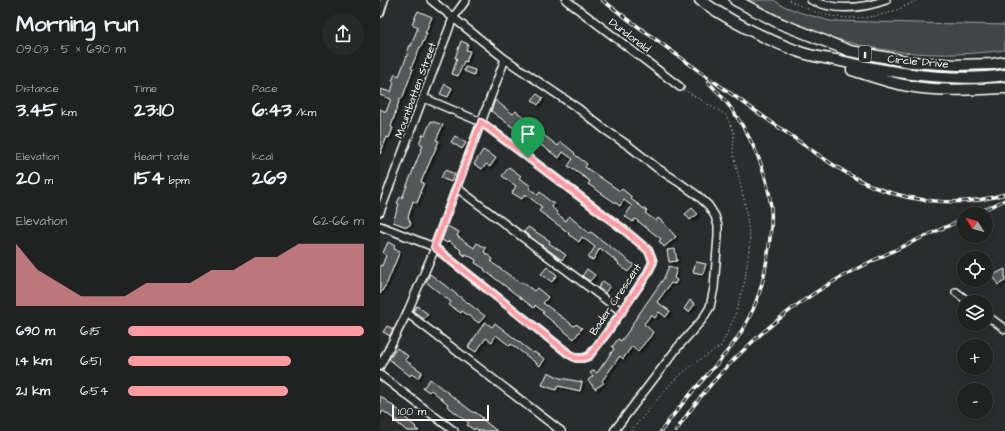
<!DOCTYPE html>
<html lang="en">
<head>
<meta charset="utf-8">
<style>
	body { margin:0; font-family:"Architects Daughter",sans-serif; background:#282a2a; color:#f1f3f6; height:100vh; display:flex; flex-direction:column; font-size:15px; white-space:nowrap }
	* { box-sizing:border-box; margin:0 }
	p { font-size:13px; color:#a2a4a5 }
	.icon { flex:none; width:22px; height:22px; fill:none; stroke:currentColor; stroke-width:2; stroke-linecap:round; stroke-linejoin:round }
	.map { position:relative; flex:1; overflow:hidden }
	.details { display:flex; flex-direction:column; background:#202222; width:380px }
	.details>* { flex:none }
	.needle { width:26px; rotate:307deg }
	.fabs { position:absolute; left:577px; top:207px; display:grid; gap:8px }
	.fabs a { display:grid; place-items:center; width:36px; height:36px; border-radius:50%; background:#202222; box-shadow:0 2px 10px #0003,0 0 0 1px #3d3f40; font-size:20px }
	.scale { position:absolute; left:12px; bottom:10px; width:97px; box-sizing:border-box; padding-left:4px; border:2px solid #fff; border-top:0; font-size:11px; line-height:14px; white-space:nowrap; color:#fff; -webkit-text-stroke:3px #2a2d2e; paint-order:stroke }
	.pin { position:absolute; display:grid; place-items:center; width:34px; height:34px; color:#fff; margin:-41px -17px; border-radius:50% 50% 50% 0; rotate:-45deg; box-shadow:0 0 4px #0007 }
	.pin .icon { rotate:45deg }
	.round { display:grid; place-items:center; flex:none; width:42px; height:42px; border-radius:21px; background:#282a2a }
	.head { display:flex; align-items:center; justify-content:space-between; height:68px; padding:0 16px }
	h1 { font-size:22px; font-weight:700; line-height:30px }
	.figures { display:grid; grid-template-columns:repeat(3,1fr); gap:6px; height:68px; padding:4px 16px }
	.figures div { display:grid; align-content:center }
	.figures b { font-size:20px; font-weight:700 }
	.figures small { font-size:11px; font-weight:400 }
	.figures p { font-size:11px }
	.chart { height:112px; padding:8px 16px }
	.chart p { display:flex; justify-content:space-between }
	.chart svg { width:100%; height:72px; margin-top:4px; fill:#ff9aa2; opacity:.7 }
	ul { padding:0 16px; list-style:none; font-size:13px }
	li { display:grid; grid-template-columns:64px 48px 1fr; align-items:center; height:30px }
	li i { height:10px; border-radius:5px; background:#ff9aa2 }
	main { display:flex; flex:1; min-height:0 }
	.map>svg:first-child { display:block }
	.green { fill:#414445; stroke:#a0a2a2 }
	.building { fill:#555758; stroke:#fff; filter:url(#shadow) }
	.lines { fill:none; stroke-linecap:round; stroke-linejoin:round }
	.minor-casing { stroke:#fff; stroke-width:10 }
	.highway-casing { stroke:#fff; stroke-width:13 }
	.path { stroke:#fff; stroke-width:1; stroke-dasharray:1 3; stroke-linecap:butt }
	.minor { stroke:#2a2d2e; stroke-width:7 }
	.highway { stroke:#2a2d2e; stroke-width:10 }
	.rail-casing { stroke:#fff; stroke-width:3.5 }
	.rail { stroke:#2a2d2e; stroke-width:2; stroke-dasharray:6; stroke-linecap:butt }
	.route-casing { stroke:#fff; stroke-width:8 }
	.route { stroke:#ff9aa2; stroke-width:5 }
	.labels { text-anchor:middle; stroke-width:4; stroke-linejoin:round; paint-order:stroke }
	.shield { fill:#2a2d2e; stroke:#bfc0c0; stroke-width:1 }
	.shield-label { font-size:10px; font-weight:bold; fill:#fff }
	.street-label { font-size:11px; fill:#fff; stroke:#2a2d2e }
</style>
</head>
<body>
<main>
<section class="details">
<div class="head"><div><h1>Morning run</h1><p>09:03 · 5 × 690 m</p></div><a class="round"><svg class="icon" aria-label="share" viewBox="0 0 24 24"><path d="M12 15V3M7 8l5-5 5 5M5 13v7h14v-7"/></svg></a></div>
<div class="figures">
<div><p>Distance</p><b>3.45<small> km</small></b></div>
<div><p>Time</p><b>23:10</b></div>
<div><p>Pace</p><b>6:43<small> /km</small></b></div>
</div>
<div class="figures">
<div><p>Elevation</p><b>20<small> m</small></b></div>
<div><p>Heart rate</p><b>154<small> bpm</small></b></div>
<div><p>kcal</p><b>269</b></div>
</div>
<div class="chart"><p><span>Elevation</span>62–66 m</p>
<svg viewBox="0 0 160 44" preserveAspectRatio="none"><path d="M0 44V6L10 22L20 30L30 38L40 38L50 38L60 30L70 30L80 30L90 22L100 22L110 14L120 14L130 6L140 6L150 6L160 6V44z"/></svg>
</div>
<ul>
<li><b>690 m</b>6:15<i style="width:100%"></i></li>
<li><b>1.4 km</b>6:51<i style="width:69%"></i></li>
<li><b>2.1 km</b>6:54<i style="width:68%"></i></li>
</ul>
</section>
<div class="map">
<svg width="625" height="431" viewBox="0 0 625 431">
	<defs>
		<filter id="shadow"><feDropShadow dx="2" dy="2" stdDeviation="1" flood-color="#0009"/></filter>
	</defs>
	<rect width="100%" height="100%" fill="#2a2d2e"/>
	<filter id="ink" filterUnits="userSpaceOnUse"><feTurbulence type="fractalNoise" baseFrequency=".025" numOctaves="2"/><feDisplacementMap in="SourceGraphic" scale="8" xChannelSelector="R" yChannelSelector="G"/><feConvolveMatrix kernelMatrix="1 2 1 2 8 2 1 2 1" color-interpolation-filters="sRGB"/></filter>
	<g filter="url(#ink)">
		<path class="green" d="M 368,0 L 394,0 L 401,5 L 422,13 L 450,21 L 625,25 L 625,50 C 565,58 502,55 445,35 C 418,26 393,13 368,0 Z"/>
		<path class="building" d="M 38,11 L 52,17 L 45,33 L 47,33 L 41,47 L 40,47 L 31,68 L 33,69 L 22,99 L 20,98 L 11,127 L 13,128 L 9,138 L 7,137 L 0,154 L 0,109 L 6,112 L 11,99 L 0,95 L 0,89 L 11,92 L 14,82 L 12,81 L 15,74 L 19,76 L 28,53 L 27,53 L 30,45 L 31,46 L 38,27 L 32,24 Z
			M 81,41 L 88,44 L 86,50 L 90,51 L 86,62 L 84,61 L 78,76 L 72,74 L 77,58 L 75,58 Z
			M 85,67 L 95,70 L 94,75 L 84,71 Z
			M 65,84 L 72,88 L 68,97 L 60,94 Z
			M 157,94 L 163,98 L 158,105 L 152,100 Z
			M 115,100 L 133,114 L 136,111 L 147,120 L 146,122 L 178,146 L 181,142 L 195,153 L 194,154 L 207,164 L 205,167 L 240,191 L 242,189 L 252,197 L 251,199 L 267,211 L 265,213 L 276,221 L 278,218 L 283,222 L 296,237 L 284,247 L 279,241 L 281,239 L 255,219 L 253,222 L 245,216 L 252,206 L 244,200 L 240,206 L 208,184 L 210,181 L 188,166 L 193,159 L 183,152 L 179,158 L 155,141 L 155,142 L 136,128 L 135,129 L 111,111 Z
			M 51,121 L 63,125 L 56,140 L 59,141 L 41,182 L 44,183 L 40,192 L 41,193 L 37,203 L 33,201 L 28,217 L 31,224 L 27,227 L 13,222 L 19,204 L 17,203 L 20,197 L 22,198 L 43,145 L 39,143 L 43,134 L 45,135 Z
			M 75,136 L 86,143 L 82,149 L 71,142 Z
			M 103,150 L 116,158 L 110,167 L 106,164 L 102,169 L 94,164 Z
			M 129,167 L 141,176 L 139,178 L 151,186 L 149,188 L 158,195 L 160,192 L 166,197 L 166,198 L 174,204 L 172,207 L 177,212 L 176,213 L 186,221 L 189,216 L 209,233 L 211,232 L 254,265 L 248,272 L 238,264 L 239,263 L 220,248 L 213,260 L 208,258 L 215,247 L 202,237 L 199,242 L 188,234 L 189,233 L 159,211 L 162,207 L 145,194 L 142,199 L 132,193 L 136,186 L 122,176 Z
			M 65,170 L 75,174 L 71,182 L 61,178 Z
			M 312,208 L 318,214 L 310,220 L 305,214 Z
			M 67,226 L 79,232 L 77,236 L 94,248 L 97,243 L 106,248 L 104,252 L 113,259 L 111,262 L 140,283 L 142,282 L 154,291 L 157,288 L 168,297 L 163,303 L 194,326 L 196,324 L 202,328 L 194,339 L 162,313 L 164,312 L 155,305 L 154,308 L 104,270 L 105,269 L 95,263 L 96,260 L 86,254 L 85,256 L 80,252 L 81,250 L 69,241 L 67,243 L 62,240 Z
			M 148,227 L 170,241 L 169,243 L 186,255 L 182,260 L 144,232 Z
			M 8,242 L 15,246 L 14,249 L 20,251 L 7,283 L 0,294 L 0,265 L 2,266 L 6,255 L 3,253 Z
			M 295,249 L 297,261 L 289,262 L 287,250 Z
			M 316,262 L 326,264 L 323,274 L 313,272 Z
			M 289,266 L 297,269 L 294,278 L 297,280 L 295,284 L 291,283 L 277,302 L 290,311 L 286,317 L 279,312 L 275,318 L 271,315 L 264,324 L 273,332 L 270,337 L 258,351 L 252,346 L 243,359 L 240,356 L 222,381 L 224,383 L 215,389 L 208,380 L 213,376 L 210,373 L 214,370 L 217,373 L 234,349 L 232,347 L 238,339 L 241,341 L 253,325 L 252,324 L 284,278 Z
			M 167,267 L 177,275 L 172,282 L 161,274 Z
			M 207,269 L 215,275 L 210,281 L 202,276 Z
			M 625,269 L 625,281 L 618,285 L 613,275 Z
			M 50,274 L 105,316 L 99,323 L 82,311 L 81,313 L 69,305 L 71,302 L 46,282 Z
			M 223,281 L 230,286 L 225,293 L 218,288 Z
			M 310,300 L 315,304 L 309,312 L 304,309 Z
			M 37,306 L 48,314 L 44,319 L 33,311 Z
			M 105,322 L 112,327 L 115,323 L 153,353 L 154,352 L 165,359 L 160,366 L 131,344 L 130,346 L 116,335 L 112,342 L 106,338 L 96,352 L 88,347 Z
			M 7,326 L 13,329 L 10,336 L 3,332 Z
			M 17,348 L 28,356 L 25,360 L 42,372 L 38,378 L 31,374 L 30,376 L 9,359 Z
			M 168,372 L 180,378 L 202,382 L 200,391 L 178,386 L 176,390 L 162,385 Z
			M 50,379 L 94,413 L 95,412 L 103,418 L 102,419 L 117,431 L 99,431 L 95,428 L 94,430 L 87,425 L 89,423 L 67,406 L 68,404 L 51,390 L 49,392 L 43,388 Z
			M 0,396 L 21,412 L 20,413 L 36,427 L 35,428 L 39,431 L 27,431 L 16,422 L 17,421 L 3,411 L 0,416 Z"/>
		<g class="lines">
			<g class="minor-casing">
				<path id="minor" d="M 51,0 L 125,59 L 199,109 L 224,129 L 249,146 L 277,168 L 297,181 L 317,195 L 328,205 L 335,216 L 338,226 L 338,236 L 334,288 L 330,307 L 322,320 L 298,347 L 234,431
					M 186,0 L 300,87
					M 431,0 C 455,11 481,9 506,0
					M 0,13 L 4,0
					M 77,188 L 242,312
					M 0,212 L 73,18 L 86,0
					M 0,226 L 54,247 L 189,354 L 196,358 L 203,358 L 209,356 L 226,334 L 266,276 L 273,262 L 271,256 L 268,250 L 243,229 L 101,122 L 44,98
					M 54,247 L 125,59
					M 576,292 L 589,302
					M 27,313 L 181,431
					M 606,315 L 625,329
					M 0,366 L 27,313 L 55,248
					M 0,375 L 74,431"/>
			</g>
			<g class="highway-casing">
				<path id="highway" d="M 320,0 C 350,21 383,38 417,51 C 429,56 443,58 456,60 C 507,72 573,83 625,75
					M 355,0 L 399,23 L 470,51 L 531,62 L 578,65 L 613,64 L 625,62
					M 472,70 C 491,76 509,83 529,86 C 560,92 593,89 625,88"/>
			</g>
			<path class="path" d="M 409,0 C 451,24 496,24 537,0
				M 251,431 L 292,382 L 315,363 L 341,346 L 354,318 L 365,280 L 370,241 L 365,204 L 353,152 L 354,133 L 346,115 L 306,91"/>
			<use href="#minor" class="minor"/>
			<use href="#highway" class="highway"/>
			<g class="rail-casing">
				<path id="rail" d="M 222,0 C 280,43 338,85 397,126 C 428,147 459,172 494,187 C 535,203 583,207 625,194
					M 595,214 L 625,200
					M 281,431 C 296,411 311,393 327,375 C 338,362 349,351 358,337 C 365,326 371,315 376,302 C 385,280 393,232 391,207 C 387,163 360,112 328,82
					M 296,431 C 336,369 403,307 469,273 C 506,253 545,236 584,219"/>
			</g>
			<use href="#rail" class="rail"/>
		</g>
	</g>
	<g class="lines" filter="url(#ink)">
		<g class="route-casing">
			<path id="route" d="M 101,122 L 243,229 L 268,250 L 271,256 L 273,262 L 266,276 L 226,334 L 209,356 L 203,358 L 196,358 L 189,354 L 54,247 Z"/>
		</g>
		<use href="#route" class="route"/>
	</g>
	<g class="labels">
		<rect class="shield" x="479" y="46" width="12" height="16" rx="3"/>
		<g class="shield-label">
			<text x="485" y="58">11</text>
		</g>
		<g class="street-label">
			<text transform="translate(250 35) rotate(37)" y="4">Dundonald</text>
			<text transform="translate(538 61) rotate(5)" y="4">Circle Drive</text>
			<text transform="translate(35 90) rotate(-70)" y="4">Mountbatten Street</text>
			<text transform="translate(235 299) rotate(-56)" y="4">Bader Crescent</text>
		</g>
	</g>
</svg>
<div class="fabs">
<a><svg class="needle" viewBox="-14 -14 28 28"><path d="M0-13l5 13h-10z" fill="#e53935"/><path d="M0 13l5-13h-10z" fill="#a2a4a5"/></svg></a>
<a><svg class="icon" aria-label="locate" viewBox="0 0 24 24"><circle cx="12" cy="12" r="6"/><path d="M12 2v4M12 18v4M2 12h4M18 12h4"/></svg></a>
<a><svg class="icon" aria-label="layers" viewBox="0 0 24 24"><path d="M12 4l9 5-9 5-9-5zM3 14l9 5 9-5"/></svg></a>
<a>+</a>
<a>−</a>
</div>
<div class="scale">100 m</div>
<div class="pin" style="left:148px;top:158px;background:#1e9e55"><svg class="icon" aria-label="arrive" viewBox="0 0 24 24"><path d="M6 21V4h12l-3 4 3 4H6"/></svg></div>
</div>
</main>
</body>
</html>
